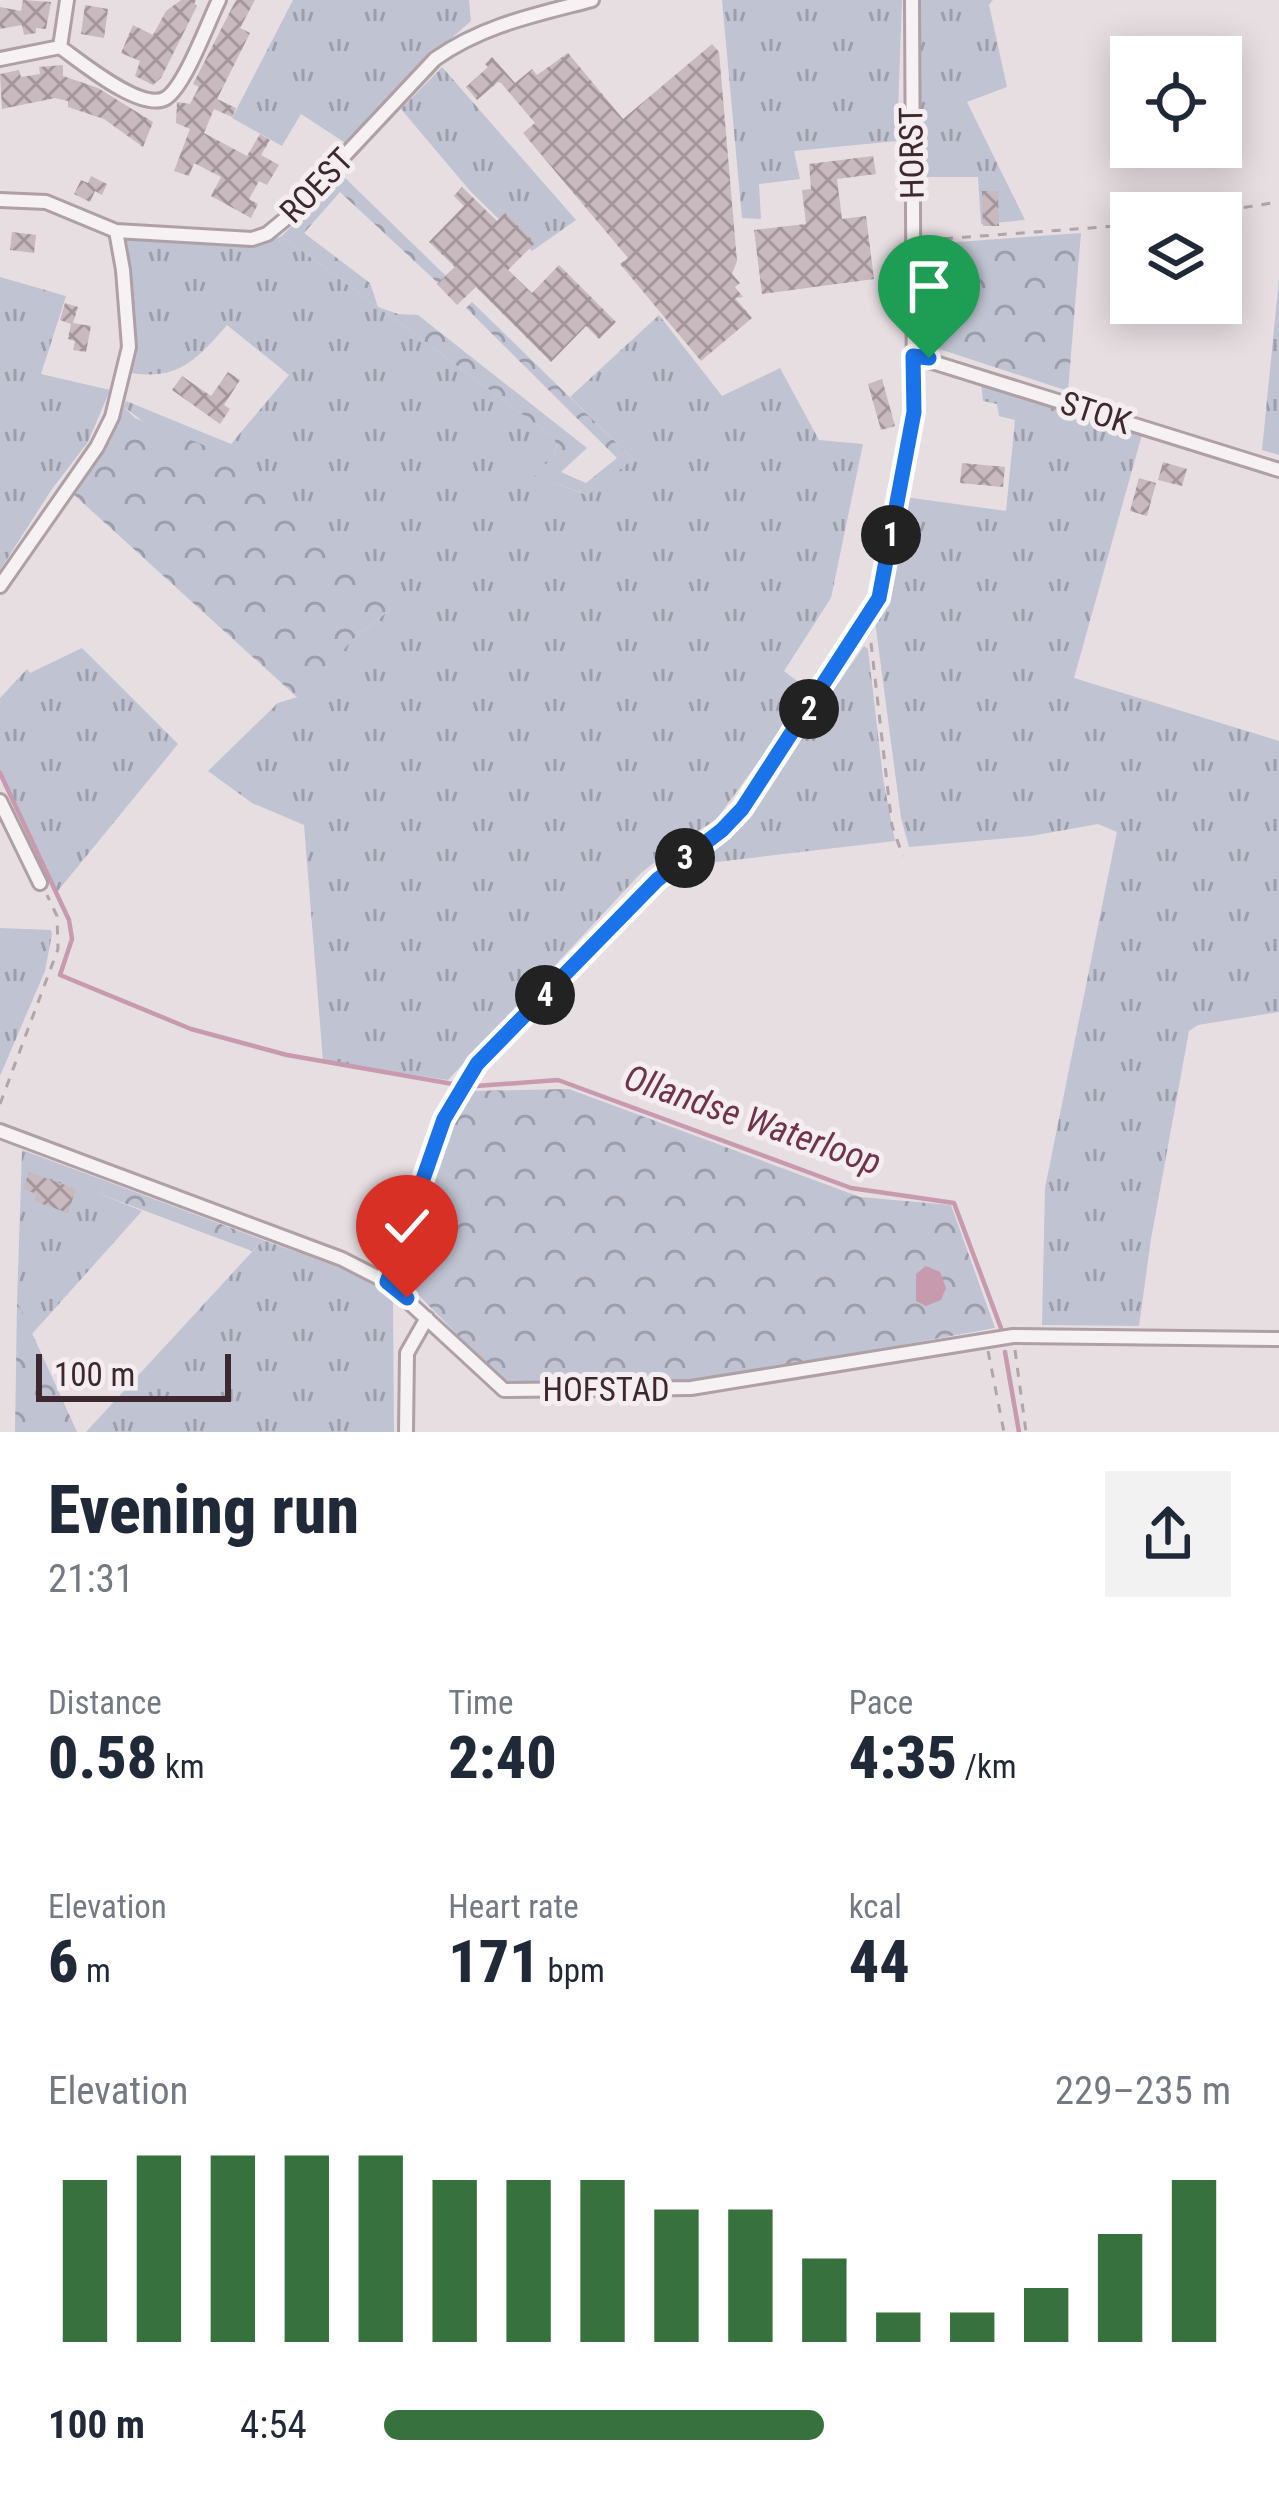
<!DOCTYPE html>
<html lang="en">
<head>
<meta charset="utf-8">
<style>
	body { margin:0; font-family:"Roboto Condensed",sans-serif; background:#f2f2f3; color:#1f2937; height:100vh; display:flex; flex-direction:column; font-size:45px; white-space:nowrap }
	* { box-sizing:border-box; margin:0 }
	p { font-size:39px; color:#747a83 }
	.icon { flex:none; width:66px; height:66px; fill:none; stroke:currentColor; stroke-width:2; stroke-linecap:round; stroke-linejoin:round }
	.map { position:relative; height:1432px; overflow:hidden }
	.side { display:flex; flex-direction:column; background:#fff; flex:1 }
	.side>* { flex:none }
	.buttons { position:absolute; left:1110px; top:36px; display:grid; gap:24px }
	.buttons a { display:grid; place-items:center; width:132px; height:132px; border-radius:0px; background:#fff; box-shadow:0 6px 30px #0003; font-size:60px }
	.scale { position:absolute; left:36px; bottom:30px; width:195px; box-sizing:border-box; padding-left:12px; border:6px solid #3e282f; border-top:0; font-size:33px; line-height:42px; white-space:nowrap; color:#3e282f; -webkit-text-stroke:9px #f5eef1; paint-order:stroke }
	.pin { position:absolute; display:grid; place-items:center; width:102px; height:102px; color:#fff; margin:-123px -51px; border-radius:50% 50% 50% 0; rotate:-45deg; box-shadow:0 0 12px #0007 }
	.pin .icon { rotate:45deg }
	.km { position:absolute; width:60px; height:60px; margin:-30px; border-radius:50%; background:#222; color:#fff; font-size:33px; line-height:60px; text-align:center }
	.round { display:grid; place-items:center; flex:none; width:126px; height:126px; border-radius:0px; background:#f2f2f3 }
	.head { display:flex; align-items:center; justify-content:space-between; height:204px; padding:0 48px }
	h1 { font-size:66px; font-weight:800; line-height:90px }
	.metrics { display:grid; grid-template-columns:repeat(3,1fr); gap:18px; height:204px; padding:12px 48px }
	.metrics div { display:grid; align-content:center }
	.metrics b { font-size:60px; font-weight:800 }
	.metrics small { font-size:33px; font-weight:400 }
	.metrics p { font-size:33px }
	.chart { height:336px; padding:24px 48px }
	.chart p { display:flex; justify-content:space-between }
	.chart svg { width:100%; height:216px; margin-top:12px; stroke:#37713e; stroke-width:6 }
	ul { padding:0 48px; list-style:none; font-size:39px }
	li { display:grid; grid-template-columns:192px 144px 1fr; align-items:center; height:90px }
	li i { height:30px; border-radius:15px; background:#37713e }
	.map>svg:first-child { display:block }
	.grass { fill:url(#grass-tufts) }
	.forest { fill:url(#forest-crowns) }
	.water { fill:#c79aae }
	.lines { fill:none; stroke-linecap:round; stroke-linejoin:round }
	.stream { stroke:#c79aae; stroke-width:4.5 }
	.building { fill:url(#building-cross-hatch) }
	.street-casing { stroke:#aea0a5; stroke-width:18 }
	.path { stroke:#b0a5a8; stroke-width:3; stroke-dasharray:9 9; stroke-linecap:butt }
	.street { stroke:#f6f1f2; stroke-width:12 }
	.route-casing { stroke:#fff; stroke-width:24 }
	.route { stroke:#1a73e8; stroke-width:15 }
	.labels { text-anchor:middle; stroke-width:10; stroke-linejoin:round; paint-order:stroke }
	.street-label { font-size:33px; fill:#3e282f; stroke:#f5eef1 }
	.water-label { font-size:36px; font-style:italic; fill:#70334c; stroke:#f5eef1 }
</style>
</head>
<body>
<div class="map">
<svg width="1279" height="1432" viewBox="0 0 1279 1432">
	<defs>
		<pattern id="grass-tufts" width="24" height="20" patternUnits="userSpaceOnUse" patternTransform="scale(3)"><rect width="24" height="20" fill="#c0c3d1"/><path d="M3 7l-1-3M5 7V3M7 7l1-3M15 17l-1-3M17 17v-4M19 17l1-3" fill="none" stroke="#9d9eaa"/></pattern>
		<pattern id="forest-crowns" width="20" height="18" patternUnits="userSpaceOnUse" patternTransform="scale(3)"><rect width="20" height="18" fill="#c0c3d1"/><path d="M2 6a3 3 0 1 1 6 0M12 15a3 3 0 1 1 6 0" fill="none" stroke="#9d9eaa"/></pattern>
		<pattern id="building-cross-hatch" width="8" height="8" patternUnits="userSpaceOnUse" patternTransform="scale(3)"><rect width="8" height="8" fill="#c7b9be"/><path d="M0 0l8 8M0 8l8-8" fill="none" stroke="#a3969b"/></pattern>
	</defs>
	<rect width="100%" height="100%" fill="#e7dee2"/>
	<path class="grass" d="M 293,0 L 469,0 L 471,21 L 422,64 L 347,144 L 301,114 L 282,146 L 232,118 Z
		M 722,0 L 902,0 L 897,141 L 794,151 L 800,179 L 759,184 L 761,219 L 742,218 Z
		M 918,0 L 993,0 L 989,5 L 1007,87 L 967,102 L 1025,220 L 981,224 L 978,177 L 916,177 Z
		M 442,67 L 576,220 L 532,251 L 471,192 L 401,109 Z
		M 122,235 L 261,244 L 282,236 L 553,437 L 557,444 L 554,456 L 535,476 L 587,495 L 633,459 L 570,397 L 659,315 L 722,396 L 780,368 L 819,440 L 863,444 L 831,598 L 784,671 L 810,691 L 716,820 L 683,840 L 641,873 L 448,1080 L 323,1061 L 304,825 L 252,803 L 208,771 L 278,703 L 301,696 L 353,639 L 391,609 L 124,407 L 126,401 L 231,444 L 289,375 L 227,325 C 199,357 179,381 132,373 Z
		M 0,277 L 66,296 L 41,374 L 110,390 L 88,442 L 52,489 L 0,570 Z
		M 1279,279 L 1279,455 L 1262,450 Z
		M 981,382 L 1143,431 L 1074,678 L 1279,741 L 1279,1012 L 1198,1025 L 1189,1031 L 1151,1239 L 1139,1326 L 1042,1325 L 1045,1188 L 1117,832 L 1098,824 L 1031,836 L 909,847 L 901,818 L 875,621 L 905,497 L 1006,511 L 1015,420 L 999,416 L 997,404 L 983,401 Z
		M 864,646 L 868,649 L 883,778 L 895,841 L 682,866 L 729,831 L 752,807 Z
		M 82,648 L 178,744 L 57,892 L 0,771 L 0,698 L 27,669 L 30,673 Z
		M 0,928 L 51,930 L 52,934 L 45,971 L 0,1076 Z
		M 22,1150 L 106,1181 L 100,1194 L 142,1211 L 32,1334 L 17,1303 Z
		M 263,1240 C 299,1254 368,1272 393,1301 L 394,1432 L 86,1432 Z"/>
	<path class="forest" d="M 341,174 L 447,277 L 439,284 L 340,192 L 304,233 L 370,283 L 378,307 L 398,314 L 418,315 L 587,448 L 561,472 L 586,483 L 617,458 L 466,308 L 472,302 L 633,459 L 588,495 L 534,476 L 554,456 L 557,445 L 553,437 L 282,236 Z
		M 1081,233 L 1068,391 L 921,343 L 917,245 Z
		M 124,407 L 135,418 L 239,459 L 392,608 L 353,639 L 301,697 L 298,698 L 72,493 Z
		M 569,1089 L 860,1197 L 951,1205 L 995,1328 L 691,1383 L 504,1383 L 408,1284 C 400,1232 446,1139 468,1091 Z
		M 106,1181 L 263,1240 L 252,1251 L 100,1194 Z
		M 17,1303 L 22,1311 L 77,1432 L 15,1432 Z"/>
	<path class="water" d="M 926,1266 L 940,1272 L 946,1288 L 941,1300 L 926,1306 L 916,1301 L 916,1274 Z"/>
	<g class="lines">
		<path class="stream" d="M 0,773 L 69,920 L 72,939 L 60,975 L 191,1029 L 287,1055 L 453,1084
			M 476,1086 L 558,1080 L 851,1188 L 954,1203 L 1001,1328
			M 1005,1352 L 1019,1432"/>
	</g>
	<path class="building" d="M 23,0 L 51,2 L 46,29 L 36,28 L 36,33 L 24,35 L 22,25 L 0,29 L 0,7 L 21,11 Z
		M 181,0 L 196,0 L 194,4 L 197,6 L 161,78 L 153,85 L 135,76 L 140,61 L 121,53 L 133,25 L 153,35 L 166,11 Z
		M 236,0 L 255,0 L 240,28 L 250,33 L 217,99 L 236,108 L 232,117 L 214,109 L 204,133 L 247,156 L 260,134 L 270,140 L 261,155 L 279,165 L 267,185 L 259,181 L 249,199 L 258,204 L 251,218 L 211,196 L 221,177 L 194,163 L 189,176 L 174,171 L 190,129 L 176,123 L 177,102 L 190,104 L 199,87 L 193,84 Z
		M 85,5 L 108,9 L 104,38 L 81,34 Z
		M 712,44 L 719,52 L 737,261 L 732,274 L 740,283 L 735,287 L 743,297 L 735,298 L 752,318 L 701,361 L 620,264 L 628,258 L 523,133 L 535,123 L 501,83 L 498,82 L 477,100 L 466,87 L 488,67 L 485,64 L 492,57 L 515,83 L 532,69 L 537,75 L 568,53 L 623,119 Z
		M 63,65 L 63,76 L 98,88 L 153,122 L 143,147 L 104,119 L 68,107 L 68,101 L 55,98 L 2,109 L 0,74 L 19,70 L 21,77 L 40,74 L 39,67 Z
		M 873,156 L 876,174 L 837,179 L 842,219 L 866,216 L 874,279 L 762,294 L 754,230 L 806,224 L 802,190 L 811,189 L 809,164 Z
		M 91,176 L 107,184 L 102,195 L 95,191 L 90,202 L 74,194 L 81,180 L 88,183 Z
		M 462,187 L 497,221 L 505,213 L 535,243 L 508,270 L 532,293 L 559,265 L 616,322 L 599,339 L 586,326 L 551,362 L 476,287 L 457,305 L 437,284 L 455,267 L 429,242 L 464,206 L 454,196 Z
		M 982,191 L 998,191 L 999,226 L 983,226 Z
		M 12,232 L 36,235 L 34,253 L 10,250 Z
		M 65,303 L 78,307 L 73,323 L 91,326 L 86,352 L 73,350 L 75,341 L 68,339 L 71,324 L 60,320 Z
		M 228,372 L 240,380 L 224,405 L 230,409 L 220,424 L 172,390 L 182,376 L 211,396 Z
		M 882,379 L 895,426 L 881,430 L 868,384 Z
		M 1163,462 L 1187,469 L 1182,486 L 1158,480 Z
		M 962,463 L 1005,467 L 1003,487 L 960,483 Z
		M 1139,478 L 1156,483 L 1147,516 L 1130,511 Z
		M 29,1172 L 76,1189 L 68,1213 L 34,1201 L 37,1194 L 23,1189 Z"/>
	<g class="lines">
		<g class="street-casing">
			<path id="street" d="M 60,47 C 80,61 142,113 166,98 C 185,86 208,22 219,0
				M 60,47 L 67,0
				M 0,59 L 60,47
				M 0,200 L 46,202 L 116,231 L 252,239 L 267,234 L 284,220 L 435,59 C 483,25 535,15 592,0
				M 913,356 L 1279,470
				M 0,586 L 97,447 L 112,417 L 129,347 L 123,270 L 116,231
				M 0,801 L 40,883
				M 0,1131 L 342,1259 L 387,1282 L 504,1390 L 691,1388 L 1013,1336 L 1279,1339
				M 387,1282 L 444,1119 L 477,1064 L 657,880 L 722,829 L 742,809 L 866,624 L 879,598 L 914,412 L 912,0
				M 406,1432 L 407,1353 L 427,1318"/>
		</g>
		<path class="path" d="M 1208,213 L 1279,202
			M 926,240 L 1131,225
			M 871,643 L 892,826 L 903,856
			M 0,1104 L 58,949 L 57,916 L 47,895
			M 1015,1350 L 1026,1432
			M 988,1351 L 1004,1432"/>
		<use href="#street" class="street"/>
	</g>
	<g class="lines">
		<g class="route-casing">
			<path id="route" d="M 407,1298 L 387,1282 L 444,1119 L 477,1064 L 657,880 L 722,830 L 742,809 L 879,598 L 914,412 L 913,356 L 929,358"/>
		</g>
		<use href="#route" class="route"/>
	</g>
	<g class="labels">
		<g class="street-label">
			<text transform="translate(911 153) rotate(-91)" y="12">HORST</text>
			<text transform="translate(316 185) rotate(-46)" y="12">ROEST</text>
			<text transform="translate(1096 412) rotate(18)" y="12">STOK</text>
			<text x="606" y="1401">HOFSTAD</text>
		</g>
		<g class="water-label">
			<text transform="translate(753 1119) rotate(19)" y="13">Ollandse Waterloop</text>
		</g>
	</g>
</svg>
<div class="buttons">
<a><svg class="icon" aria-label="locate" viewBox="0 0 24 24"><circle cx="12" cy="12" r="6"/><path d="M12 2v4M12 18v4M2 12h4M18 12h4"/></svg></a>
<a><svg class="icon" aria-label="layers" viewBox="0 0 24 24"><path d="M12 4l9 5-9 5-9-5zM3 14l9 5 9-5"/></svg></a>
</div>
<div class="scale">100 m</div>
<div class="pin" style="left:929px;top:358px;background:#1e9e55"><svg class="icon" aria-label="arrive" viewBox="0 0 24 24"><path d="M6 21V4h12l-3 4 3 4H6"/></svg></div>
<div class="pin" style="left:407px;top:1298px;background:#d93025"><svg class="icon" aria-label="check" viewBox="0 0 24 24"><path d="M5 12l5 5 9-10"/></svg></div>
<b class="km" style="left:891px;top:535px">1</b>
<b class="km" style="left:809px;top:709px">2</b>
<b class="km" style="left:685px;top:858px">3</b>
<b class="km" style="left:545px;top:995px">4</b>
</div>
<section class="side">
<div class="head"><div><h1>Evening run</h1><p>21:31</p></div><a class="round"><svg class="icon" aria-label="share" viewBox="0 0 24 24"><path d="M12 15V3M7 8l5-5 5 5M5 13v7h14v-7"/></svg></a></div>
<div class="metrics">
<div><p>Distance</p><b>0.58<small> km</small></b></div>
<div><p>Time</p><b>2:40</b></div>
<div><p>Pace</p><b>4:35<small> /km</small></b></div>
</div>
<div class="metrics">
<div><p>Elevation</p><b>6<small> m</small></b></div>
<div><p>Heart rate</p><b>171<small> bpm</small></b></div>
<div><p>kcal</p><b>44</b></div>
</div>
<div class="chart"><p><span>Elevation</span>229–235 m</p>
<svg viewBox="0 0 160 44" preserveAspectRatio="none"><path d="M5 44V11M15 44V6M25 44V6M35 44V6M45 44V6M55 44V11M65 44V11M75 44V11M85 44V17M95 44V17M105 44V27M115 44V38M125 44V38M135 44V33M145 44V22M155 44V11"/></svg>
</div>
<ul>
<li><b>100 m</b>4:54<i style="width:52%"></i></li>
</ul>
</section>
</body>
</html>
